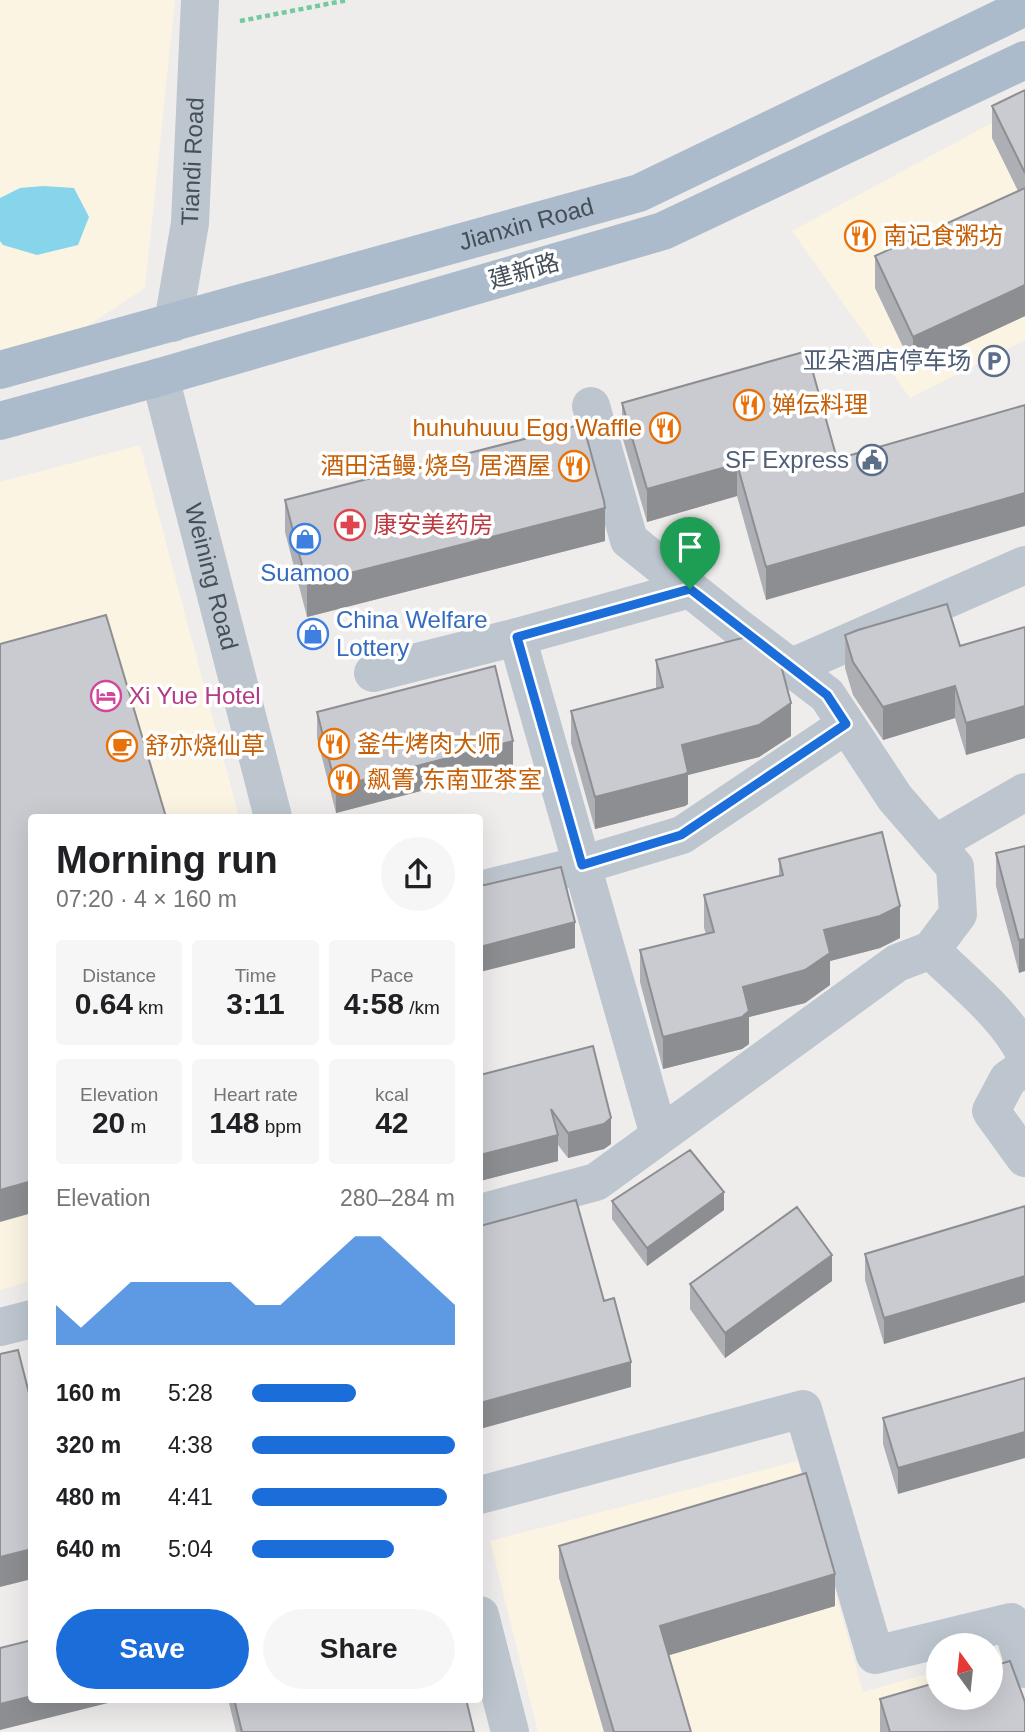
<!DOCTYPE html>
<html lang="en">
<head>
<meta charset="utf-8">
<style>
	body { margin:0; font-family:Arial,"Noto Sans SC",sans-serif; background:#f6f6f6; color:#202124; height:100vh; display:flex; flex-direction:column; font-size:26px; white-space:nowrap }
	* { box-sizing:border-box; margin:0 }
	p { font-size:23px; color:#757577 }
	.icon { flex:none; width:38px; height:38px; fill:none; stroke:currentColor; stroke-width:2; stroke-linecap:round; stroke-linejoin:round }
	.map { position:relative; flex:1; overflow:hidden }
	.sheet { position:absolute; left:28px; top:814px; width:455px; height:889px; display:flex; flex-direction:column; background:#fff; border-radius:7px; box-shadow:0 7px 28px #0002 }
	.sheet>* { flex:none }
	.needle { width:46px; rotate:345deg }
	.buttons { position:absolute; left:926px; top:1633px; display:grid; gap:14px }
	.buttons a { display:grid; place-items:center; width:77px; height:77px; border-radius:50%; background:#fff; box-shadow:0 7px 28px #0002; font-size:35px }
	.pin { position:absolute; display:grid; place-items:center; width:60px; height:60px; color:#fff; margin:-72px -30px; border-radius:50% 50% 50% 0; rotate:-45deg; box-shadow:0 0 7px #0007 }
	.pin .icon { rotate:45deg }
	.round { display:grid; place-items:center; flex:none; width:74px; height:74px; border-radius:37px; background:#f6f6f6 }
	.summary { display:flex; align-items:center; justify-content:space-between; height:119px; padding:0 28px }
	h1 { font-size:38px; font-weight:700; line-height:52px }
	.stats { display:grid; grid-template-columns:repeat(3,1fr); gap:10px; height:119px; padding:7px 28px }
	.stats div { display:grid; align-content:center; border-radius:7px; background:#f6f6f6; text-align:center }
	.stats b { font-size:30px; font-weight:700 }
	.stats small { font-size:19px; font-weight:400 }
	.stats p { font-size:19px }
	.chart { height:196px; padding:14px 28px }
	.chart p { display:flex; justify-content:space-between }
	.chart svg { width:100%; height:126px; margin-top:7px; fill:#1b6ed9; opacity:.7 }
	.button { display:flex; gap:14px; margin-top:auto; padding:14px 28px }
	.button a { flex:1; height:80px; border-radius:42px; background:#1b6ed9; color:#fff; font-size:28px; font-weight:700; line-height:80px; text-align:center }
	.button a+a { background:#f6f6f6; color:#202124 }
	ul { padding:0 28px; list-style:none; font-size:23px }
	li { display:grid; grid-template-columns:112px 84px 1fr; align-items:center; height:52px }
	li i { height:18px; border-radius:9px; background:#1b6ed9 }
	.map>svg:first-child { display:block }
	.commercial { fill:#fbf4e3 }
	.water { fill:#87d5ea }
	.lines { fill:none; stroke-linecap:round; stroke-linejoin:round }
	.path { stroke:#72ca9f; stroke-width:4.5; stroke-dasharray:5 3.5; stroke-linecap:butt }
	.minor { stroke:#bdc6ce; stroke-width:38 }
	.major { stroke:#abbbcb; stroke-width:38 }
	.wall { fill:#adafb4 }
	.shaded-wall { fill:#8d8e92 }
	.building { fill:#c9cbd1; stroke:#8d8e92; stroke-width:2 }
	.route-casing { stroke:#fff; stroke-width:14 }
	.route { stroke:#1b6ed9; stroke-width:9 }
	.labels { text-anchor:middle; stroke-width:7; stroke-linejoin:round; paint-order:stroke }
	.street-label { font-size:24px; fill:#454f59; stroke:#fff }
	.food-label { font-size:24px; fill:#c56008; stroke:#fff; text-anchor:start }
	.service-label { font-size:24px; fill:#4e5e75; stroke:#fff; text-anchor:end }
	.health-label { font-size:24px; fill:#be3a42; stroke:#fff; text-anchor:start }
	.shop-label { font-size:24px; fill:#366cbe; stroke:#fff }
	.hotel-label { font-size:24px; fill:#b23c85; stroke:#fff; text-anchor:start }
</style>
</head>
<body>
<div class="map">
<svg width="1025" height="1732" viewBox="0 0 1025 1732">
	<rect width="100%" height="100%" fill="#efecec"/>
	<path class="commercial" d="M 0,0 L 175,0 L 145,288 L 80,331 L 0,353 Z
		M 1025,105 L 1025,340 L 910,398 L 792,231 Z
		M 140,445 L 239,817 L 32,817 L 31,1281 L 0,1290 L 0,482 Z
		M 798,1461 L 863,1692 L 938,1671 L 938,1698 L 990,1698 L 991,1655 L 1004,1651 L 1025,1732 L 538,1732 L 490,1541 Z"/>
	<path class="water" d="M 43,186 L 74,188 L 89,217 L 78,245 L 37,255 L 3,245 L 0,241 L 0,198 L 20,188 Z"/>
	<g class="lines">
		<path class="path" d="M 240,21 L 348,0"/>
		<g class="minor">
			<path id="s1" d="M 173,323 L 190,223 L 200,0"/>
			<path id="s2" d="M 160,377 L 273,817"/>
			<path d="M 591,406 L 629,540 L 740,629 L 827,695 L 895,798 L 955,867 L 958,914 L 931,950"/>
			<path d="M 790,668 L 1025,565"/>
			<path d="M 373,673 L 517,637"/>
			<path d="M 935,844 L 1025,792"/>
			<path d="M 480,890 L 582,865 L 682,835 L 846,725"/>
			<path d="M 1025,1067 L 1008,1079 L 991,1111 L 1025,1158"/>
			<path d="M 659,1135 L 517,637 L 690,589"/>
			<path d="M 480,1213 L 596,1182 L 897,963 L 931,950 C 962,981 1006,1015 1025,1054"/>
			<path d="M 0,1327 L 32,1319"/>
			<path d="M 480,1495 L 803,1409 L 875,1655 L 1011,1622 L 1025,1669"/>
			<path d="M 480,1615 L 510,1732"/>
		</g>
		<g class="major">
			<path id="s3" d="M 0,370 L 639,193 L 1025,7"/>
			<path d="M 0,421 L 160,377 L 663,231 L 1025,60"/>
		</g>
	</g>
	<path class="wall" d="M 1025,90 L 1025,316 L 913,368 L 875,288 L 875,256 L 1018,191 L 992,138 L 992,106 Z
		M 807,351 L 766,600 L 737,496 L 647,522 L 622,436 L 622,403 Z
		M 285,500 L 605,541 L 307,617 L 285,532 Z
		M 1025,627 L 1025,738 L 966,755 L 955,718 L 883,740 L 853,695 L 845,668 L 845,635 L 960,646 Z
		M 656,660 L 791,736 L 759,757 L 688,775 L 688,804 L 685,806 L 595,829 L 571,743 L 571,711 L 656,689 Z
		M 317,712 L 513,767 L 336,813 L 317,738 Z
		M 1025,846 L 1019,973 L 996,886 L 996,853 Z
		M 779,859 L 900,938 L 880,948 L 830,961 L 830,985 L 805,1003 L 749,1017 L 749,1044 L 742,1049 L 663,1069 L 640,982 L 640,950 L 706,934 L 704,928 L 704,895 L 779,876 Z
		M 593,1046 L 611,1144 L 604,1149 L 568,1158 L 558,1145 L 558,1161 L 480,1181 Z
		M 612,1201 L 724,1210 L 647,1266 L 612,1219 Z
		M 1025,1206 L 1025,1302 L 884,1344 L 865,1280 L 865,1254 Z
		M 832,1281 L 725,1358 L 690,1309 L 690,1284 Z
		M 1025,1378 L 898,1494 L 883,1444 L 883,1418 Z
		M 559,1546 L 835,1606 L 669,1655 L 691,1732 L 604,1732 L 559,1578 Z
		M 228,1699 L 466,1699 L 474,1732 L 236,1732 Z
		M 880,1699 L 1025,1732 L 880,1732 Z"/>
	<path class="shaded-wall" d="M 1025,285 L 1025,316 L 913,368 L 913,337 Z
		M 737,464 L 737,496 L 647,522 L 647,489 Z
		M 1025,493 L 1025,526 L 766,600 L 766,567 Z
		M 605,508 L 605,541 L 307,617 L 307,584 Z
		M 955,686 L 955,718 L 883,740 L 883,707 Z
		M 791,703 L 791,736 L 759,757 L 688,775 L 688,804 L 685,806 L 595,829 L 595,797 L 682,745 Z
		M 1025,706 L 1025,738 L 966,755 L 966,723 Z
		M 513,741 L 513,767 L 336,813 L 336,787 Z
		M 900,906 L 900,938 L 880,948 L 830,961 L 830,985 L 805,1003 L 749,1017 L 749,1044 L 742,1049 L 663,1069 L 663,1037 L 743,987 L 824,930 Z
		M 575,922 L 575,948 L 480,972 L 480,947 Z
		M 1025,939 L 1025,971 L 1019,973 L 1019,940 Z
		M 611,1118 L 611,1144 L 604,1149 L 568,1158 L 568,1133 Z
		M 558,1135 L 558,1161 L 480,1181 L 480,1155 Z
		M 32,1181 L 32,1213 L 0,1222 L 0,1190 Z
		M 724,1192 L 724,1210 L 647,1266 L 647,1248 Z
		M 832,1255 L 832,1281 L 725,1358 L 725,1333 Z
		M 1025,1276 L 1025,1302 L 884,1344 L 884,1318 Z
		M 631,1362 L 631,1387 L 480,1429 L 480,1403 Z
		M 1025,1432 L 1025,1458 L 898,1494 L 898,1468 Z
		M 32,1549 L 32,1579 L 0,1587 L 0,1557 Z
		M 835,1574 L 835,1606 L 660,1658 L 660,1626 Z
		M 32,1696 L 32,1699 L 124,1699 L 0,1730 L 0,1704 Z"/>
	<path class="building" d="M 1025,90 L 1025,173 L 992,106 Z
		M 1025,188 L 1025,285 L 913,337 L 875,256 Z
		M 807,351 L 837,459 L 1025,405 L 1025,493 L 766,567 L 737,464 L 647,489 L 622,403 Z
		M 583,424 L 604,501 L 605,508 L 307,584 L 285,500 Z
		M 947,604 L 960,646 L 1025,627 L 1025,706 L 966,723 L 955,686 L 883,707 L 853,662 L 845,635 L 858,630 Z
		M 106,615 L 166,817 L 32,817 L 32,1181 L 0,1190 L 0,644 Z
		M 754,635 L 778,654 L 791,703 L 759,725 L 682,745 L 688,772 L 685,774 L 595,797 L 571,711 L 663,687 L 656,660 Z
		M 495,666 L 513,741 L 336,787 L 317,712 Z
		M 882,832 L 900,906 L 880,916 L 824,930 L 830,953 L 805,970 L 743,987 L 749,1011 L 742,1017 L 663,1037 L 640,950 L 714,932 L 704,895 L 783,875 L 779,859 Z
		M 1025,846 L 1025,939 L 1019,940 L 996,853 Z
		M 561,867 L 575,922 L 480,947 L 480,885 L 485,885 Z
		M 593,1046 L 611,1118 L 604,1124 L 568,1133 L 551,1109 L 558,1135 L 480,1155 L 480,1075 Z
		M 690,1150 L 724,1192 L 647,1248 L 612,1201 Z
		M 576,1200 L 604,1301 L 614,1298 L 631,1362 L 480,1403 L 480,1226 Z
		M 1025,1206 L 1025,1276 L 884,1318 L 865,1254 Z
		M 797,1207 L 832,1255 L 725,1333 L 690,1284 Z
		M 18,1350 L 32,1405 L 32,1549 L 0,1557 L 0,1354 Z
		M 1025,1378 L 1025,1432 L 898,1468 L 883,1418 Z
		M 806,1473 L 835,1574 L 660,1626 L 691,1732 L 614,1732 L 559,1546 Z
		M 32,1640 L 32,1696 L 0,1704 L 0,1648 Z
		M 1010,1661 L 1025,1702 L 1025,1732 L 890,1732 L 880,1699 L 938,1682 L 938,1698 L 990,1698 L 990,1667 Z
		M 234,1699 L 466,1699 L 474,1732 L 242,1732 Z"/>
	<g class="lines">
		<g class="route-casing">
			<path id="route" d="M 690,589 L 827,695 L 846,724 L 681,835 L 582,865 L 517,637 Z"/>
		</g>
		<use href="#route" class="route"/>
	</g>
	<defs>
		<g id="restaurant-ring" transform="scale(1.575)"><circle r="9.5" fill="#fff" stroke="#e8710a" stroke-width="1.5"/><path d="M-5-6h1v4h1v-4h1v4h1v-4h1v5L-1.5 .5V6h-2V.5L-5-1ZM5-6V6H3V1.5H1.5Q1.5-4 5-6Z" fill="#e8710a"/></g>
		<g id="parking-ring" transform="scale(1.575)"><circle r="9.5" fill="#fff" stroke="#5c6f8a" stroke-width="1.5"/><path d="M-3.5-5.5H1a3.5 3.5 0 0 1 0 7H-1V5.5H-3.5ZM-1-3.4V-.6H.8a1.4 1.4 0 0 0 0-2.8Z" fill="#5c6f8a"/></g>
		<g id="civic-ring" transform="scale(1.575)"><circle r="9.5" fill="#fff" stroke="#5c6f8a" stroke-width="1.5"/><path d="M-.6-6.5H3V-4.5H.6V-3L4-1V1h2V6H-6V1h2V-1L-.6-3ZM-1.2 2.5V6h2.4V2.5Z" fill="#5c6f8a"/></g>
		<g id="pharmacy-ring" transform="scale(1.575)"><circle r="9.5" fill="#fff" stroke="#e0444e" stroke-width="1.5"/><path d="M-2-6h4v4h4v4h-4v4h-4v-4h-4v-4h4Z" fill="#e0444e"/></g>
		<g id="shop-ring" transform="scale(1.575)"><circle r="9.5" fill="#fff" stroke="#3f7fe0" stroke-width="1.5"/><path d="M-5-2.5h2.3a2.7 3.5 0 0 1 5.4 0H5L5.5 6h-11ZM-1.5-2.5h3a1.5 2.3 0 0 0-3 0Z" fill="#3f7fe0"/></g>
		<g id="hotel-ring" transform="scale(1.575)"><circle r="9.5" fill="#fff" stroke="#d1479c" stroke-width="1.5"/><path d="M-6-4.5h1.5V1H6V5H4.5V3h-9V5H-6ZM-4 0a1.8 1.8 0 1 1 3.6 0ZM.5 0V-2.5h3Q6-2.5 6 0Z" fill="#d1479c"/></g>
		<g id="cafe-ring" transform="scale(1.575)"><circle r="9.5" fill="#fff" stroke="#e8710a" stroke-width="1.5"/><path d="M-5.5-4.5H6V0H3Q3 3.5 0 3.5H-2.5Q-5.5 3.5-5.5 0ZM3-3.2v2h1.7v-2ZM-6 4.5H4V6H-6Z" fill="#e8710a"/></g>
	</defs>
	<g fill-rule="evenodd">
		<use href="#restaurant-ring" x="860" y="236"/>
		<use href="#parking-ring" x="994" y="361"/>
		<use href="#restaurant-ring" x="749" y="405"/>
		<use href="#restaurant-ring" x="665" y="428"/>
		<use href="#civic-ring" x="872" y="460"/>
		<use href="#restaurant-ring" x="574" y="466"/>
		<use href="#pharmacy-ring" x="350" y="525"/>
		<use href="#shop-ring" x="305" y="539"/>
		<use href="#shop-ring" x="313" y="634"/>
		<use href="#hotel-ring" x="106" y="696"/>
		<use href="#restaurant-ring" x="334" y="744"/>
		<use href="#cafe-ring" x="122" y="746"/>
		<use href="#restaurant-ring" x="344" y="780"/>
	</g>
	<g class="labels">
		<g class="street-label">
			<text dy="8" stroke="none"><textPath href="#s1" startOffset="163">Tiandi Road</textPath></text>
			<text dy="8" stroke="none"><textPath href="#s3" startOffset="546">Jianxin Road</textPath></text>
			<text transform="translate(524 271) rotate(-16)" y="8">建新路</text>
			<text dy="8" stroke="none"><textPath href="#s2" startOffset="206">Weining Road</textPath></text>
		</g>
		<g class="food-label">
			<text x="883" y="244">南记食粥坊</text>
			<text x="772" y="413">婵伝料理</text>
			<text x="642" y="436" text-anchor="end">huhuhuuu Egg Waffle</text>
			<text x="551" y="474" text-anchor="end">酒田活鳗·烧鸟 居酒屋</text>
			<text x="357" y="752">釜牛烤肉大师</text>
			<text x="145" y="754">舒亦烧仙草</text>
			<text x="367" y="788">飙箐 东南亚茶室</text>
		</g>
		<g class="service-label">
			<text x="971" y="369">亚朵酒店停车场</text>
			<text x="849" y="468">SF Express</text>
		</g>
		<g class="health-label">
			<text x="373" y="533">康安美药房</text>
		</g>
		<g class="shop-label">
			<text x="305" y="581">Suamoo</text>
			<text x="336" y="628" text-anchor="start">China Welfare<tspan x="336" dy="28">Lottery</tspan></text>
		</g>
		<g class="hotel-label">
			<text x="129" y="704">Xi Yue Hotel</text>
		</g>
	</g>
</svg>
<div class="buttons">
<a><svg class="needle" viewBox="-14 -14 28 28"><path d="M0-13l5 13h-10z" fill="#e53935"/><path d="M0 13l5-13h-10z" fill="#757577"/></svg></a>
</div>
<div class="pin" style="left:690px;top:589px;background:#1e9e55"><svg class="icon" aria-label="arrive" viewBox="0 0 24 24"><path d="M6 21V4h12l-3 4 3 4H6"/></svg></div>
<section class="sheet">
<div class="summary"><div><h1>Morning run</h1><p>07:20 · 4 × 160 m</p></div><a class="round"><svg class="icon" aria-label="share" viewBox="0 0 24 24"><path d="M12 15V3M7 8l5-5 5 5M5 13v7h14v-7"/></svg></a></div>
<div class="stats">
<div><p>Distance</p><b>0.64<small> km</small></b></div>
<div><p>Time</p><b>3:11</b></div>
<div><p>Pace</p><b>4:58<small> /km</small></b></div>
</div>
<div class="stats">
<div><p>Elevation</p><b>20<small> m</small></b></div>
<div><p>Heart rate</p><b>148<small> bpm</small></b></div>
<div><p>kcal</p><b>42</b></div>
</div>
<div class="chart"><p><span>Elevation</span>280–284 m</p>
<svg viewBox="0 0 160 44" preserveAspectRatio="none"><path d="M0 44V30L10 38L20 30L30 22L40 22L50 22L60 22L70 22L80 30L90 30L100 22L110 14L120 6L130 6L140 14L150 22L160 30V44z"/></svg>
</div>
<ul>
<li><b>160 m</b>5:28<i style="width:51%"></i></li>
<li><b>320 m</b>4:38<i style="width:100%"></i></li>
<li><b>480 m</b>4:41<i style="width:96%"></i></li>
<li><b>640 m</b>5:04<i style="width:70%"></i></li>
</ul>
<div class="button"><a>Save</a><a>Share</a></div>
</section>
</div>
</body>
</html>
